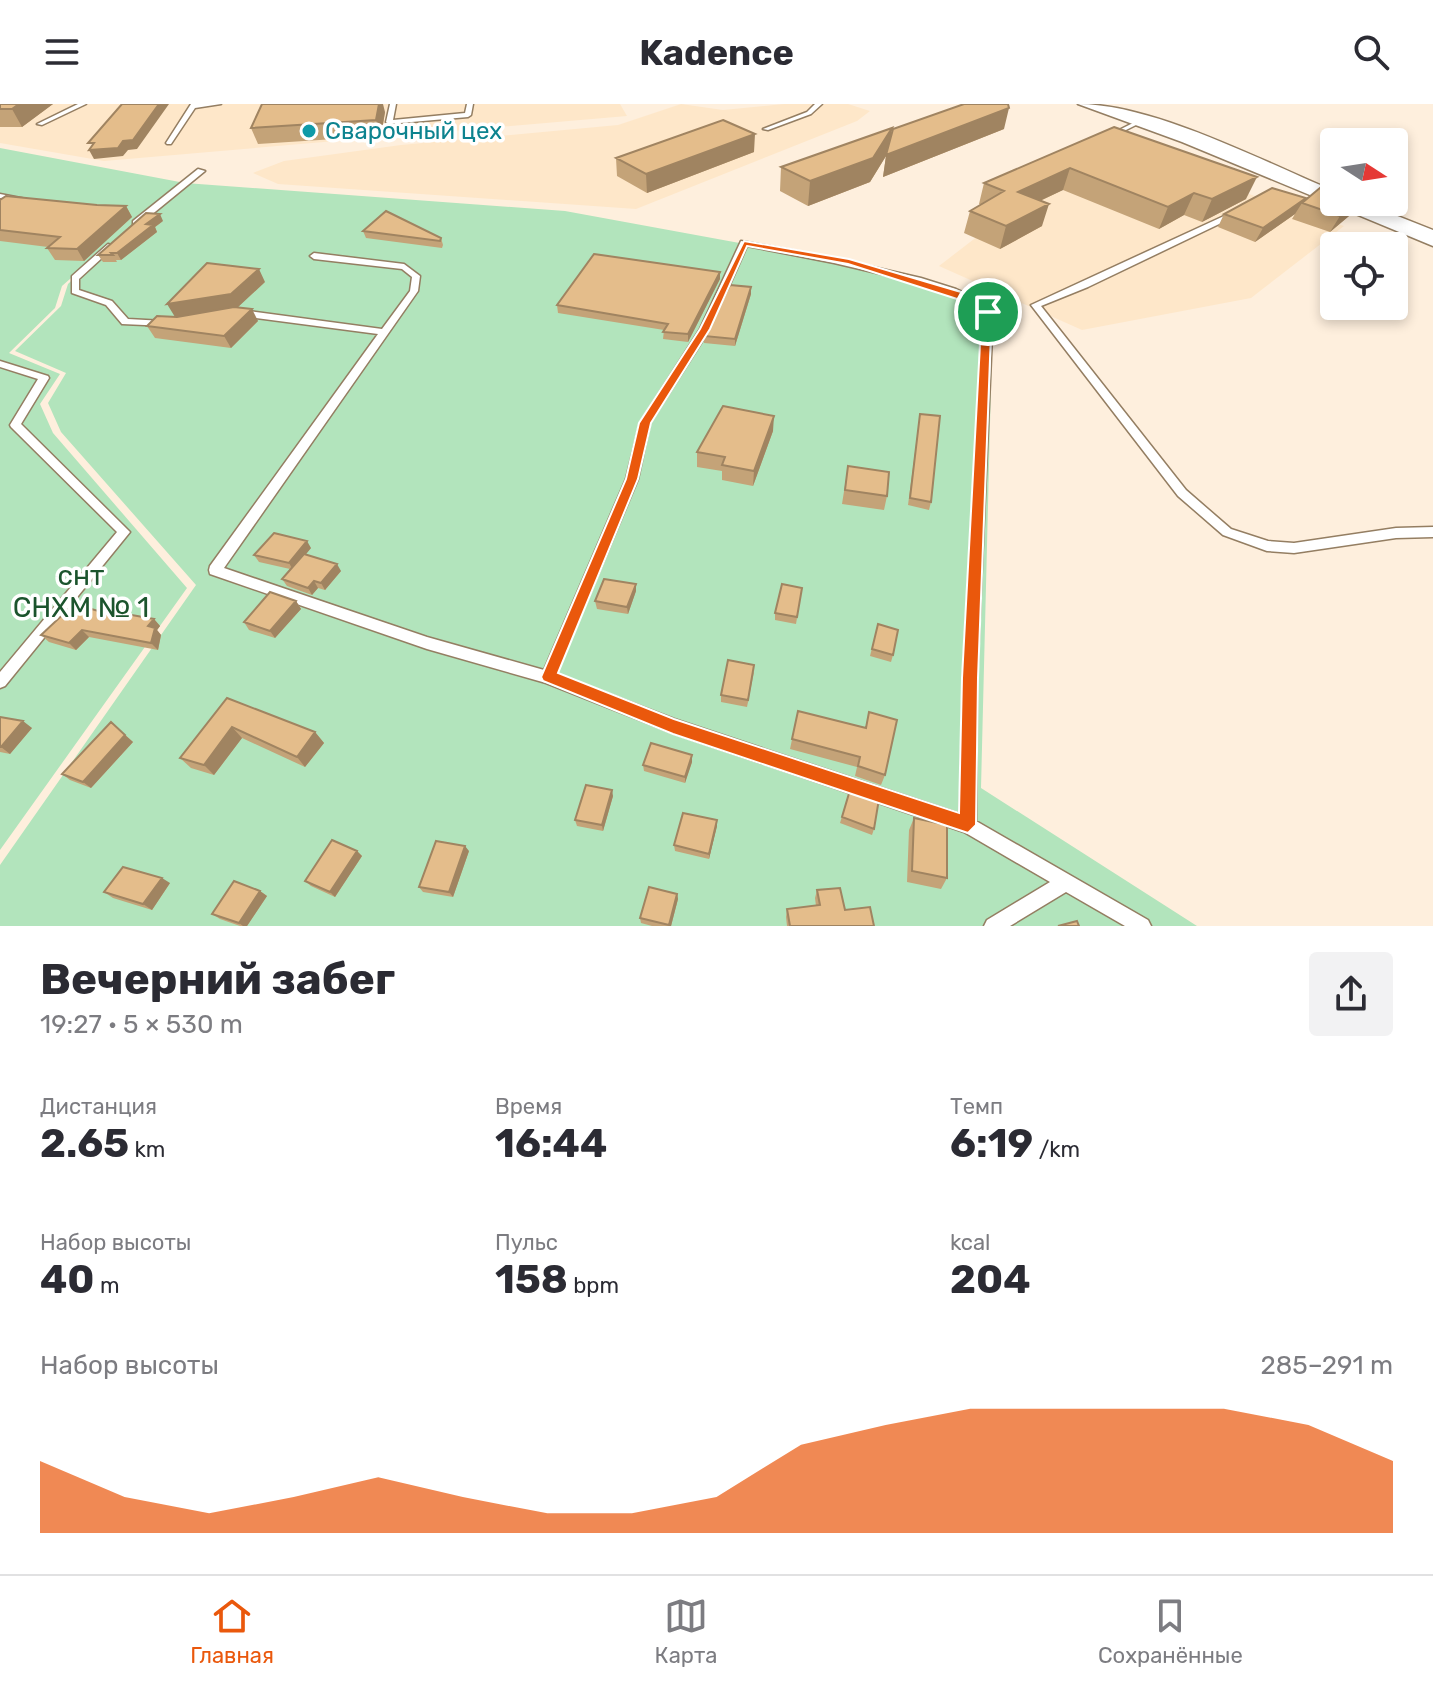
<!DOCTYPE html>
<html lang="ru">
<head>
<meta charset="utf-8">
<style>
	body { margin:0; font-family:Rubik,sans-serif; background:#f2f2f3; color:#2b2b33; height:100vh; display:flex; flex-direction:column; font-size:30px; white-space:nowrap }
	* { box-sizing:border-box; margin:0 }
	p { font-size:26px; color:#7c7c81 }
	.icon { flex:none; width:44px; height:44px; fill:none; stroke:currentColor; stroke-width:2; stroke-linecap:round; stroke-linejoin:round }
	.map { position:relative; height:822px; overflow:hidden }
	.details { display:flex; flex-direction:column; background:#fff; flex:1 }
	.details>* { flex:none }
	.needle { width:52px; rotate:102deg }
	.buttons { position:absolute; left:1320px; top:24px; display:grid; gap:16px }
	.buttons a { display:grid; place-items:center; width:88px; height:88px; border-radius:8px; background:#fff; box-shadow:0 4px 12px #0003; font-size:40px }
	.pin { position:absolute; display:grid; place-items:center; width:68px; height:68px; color:#fff; margin:-34px; border:4px solid #fff; border-radius:50%; box-shadow:0 2px 8px #0007 }
	.round { display:grid; place-items:center; flex:none; width:84px; height:84px; border-radius:8px; background:#f2f2f3 }
	.overview { display:flex; align-items:center; justify-content:space-between; height:136px; padding:0 40px }
	h1 { font-size:44px; font-weight:700; line-height:60px }
	.stats { display:grid; grid-template-columns:repeat(3,1fr); gap:12px; height:136px; padding:8px 40px }
	.stats div { display:grid; align-content:center }
	.stats b { font-size:40px; font-weight:700 }
	.stats small { font-size:22px; font-weight:400 }
	.stats p { font-size:22px }
	.chart { height:224px; padding:16px 40px }
	.chart p { display:flex; justify-content:space-between }
	.chart svg { width:100%; height:144px; margin-top:8px; fill:#ea580c; opacity:.7 }
	header { display:flex; justify-content:space-between; align-items:center; height:104px; padding:0 40px; background:#fff; font-size:36px; font-weight:700 }
	.tab-bar { display:flex; justify-content:space-around; align-items:center; height:112px; border-top:2px solid #e1e1e2; background:#fff; font-size:22px; color:#7c7c81 }
	.tab-bar a { display:grid; justify-items:center; gap:4px }
	.tab-bar .current { color:#ea580c }
	.map>svg:first-child { display:block }
	.built { fill:#fee7c9 }
	.green { fill:#b2e4bc }
	.lines { fill:none; stroke-linecap:round; stroke-linejoin:round }
	.lane-casing { stroke:#947e62; stroke-width:3 }
	.secondary-casing { stroke:#947e62; stroke-width:3 }
	.lane { fill:#fff; fill-rule:evenodd }
	.secondary { fill:#fff; fill-rule:evenodd }
	.wall { fill:#c4a378 }
	.shaded-wall { fill:#a08461 }
	.building { fill:#e4bd8b; stroke:#a08461; stroke-width:2 }
	.route { fill:#ea580c; stroke:#fff; stroke-width:2; fill-rule:evenodd }
	.culture-dot { fill:#0f9aa8; stroke:#fff; stroke-width:3 }
	.labels { text-anchor:middle; stroke-width:7; stroke-linejoin:round; paint-order:stroke }
	.far-culture-label { font-size:24px; fill:#0d838f; stroke:#fff; text-anchor:start }
	.park-label { font-size:28px; fill:#1b542d; stroke:#fff }
</style>
</head>
<body>
<header><svg class="icon" aria-label="menu" viewBox="0 0 24 24"><path d="M4 6h16M4 12h16M4 18h16"/></svg>Kadence<svg class="icon" aria-label="search" viewBox="0 0 24 24"><circle cx="10" cy="10" r="6"/><path d="M15 15l6 6"/></svg></header>
<div class="map">
<svg width="1433" height="822" viewBox="0 0 1433 822">
	<rect width="100%" height="100%" fill="#feefdd"/>
	<path class="built" d="M 0,0 L 620,0 L 627,12 L 104,57 L 0,39 Z
		M 681,0 L 723,6 L 784,0 L 848,0 L 870,7 L 857,17 L 636,105 L 278,80 L 253,69 L 284,57 L 401,41 L 618,21 Z
		M 1139,53 L 1344,122 L 1251,194 L 1082,226 L 939,162 L 987,125 L 989,119 Z"/>
	<path class="green" d="M 0,44 L 185,79 L 565,107 L 778,146 L 977,191 L 993,199 L 981,684 L 1197,822 L 0,822 L 0,761 L 196,481 L 61,328 L 48,299 L 66,269 L 15,247 L 61,202 L 68,180 L 113,137 L 62,182 L 55,204 L 9,249 L 60,270 L 40,300 L 53,329 L 187,484 L 0,746 Z"/>
	<g class="lines">
		<g class="lane-casing">
			<path id="lane" d="M 78,0 L 86,0 L 42,21 L 37,20 Z
				M 191,0 L 221,0 L 195,4 L 171,40 L 167,40 L 166,39 Z
				M 390,0 L 396,0 L 393,16 L 465,9 L 467,0 L 473,0 L 471,11 L 468,13 L 389,20 L 386,18 Z
				M 815,0 L 822,0 L 811,10 L 768,26 L 763,25 L 807,8 Z
				M 1137,17 L 1142,18 L 1112,33 L 1107,32 Z
				M 198,65 L 205,67 L 139,121 L 133,121 L 133,117 Z
				M 0,90 L 26,95 L 22,97 L 0,94 Z
				M 1237,106 L 1241,108 L 1240,110 L 1088,183 L 1041,202 L 1186,386 L 1231,425 L 1268,437 L 1294,439 L 1396,424 L 1433,423 L 1433,433 L 1396,434 L 1294,449 L 1267,447 L 1223,431 L 1178,392 L 1031,201 Z
				M 741,137 L 834,154 L 921,174 L 956,185 L 981,196 L 993,208 L 977,574 L 976,717 L 1148,816 L 1151,822 L 1125,822 L 1066,788 L 1010,822 L 984,822 L 987,816 L 1050,778 L 964,728 L 673,629 L 546,579 L 427,545 L 210,470 L 209,466 L 210,462 L 378,230 L 241,212 L 236,209 L 241,206 L 382,225 L 410,187 L 412,173 L 402,165 L 314,155 L 310,152 L 314,149 L 404,160 L 420,172 L 418,187 L 224,464 L 427,533 L 544,566 L 626,375 L 640,319 L 700,225 ZM 747,142 L 834,159 L 915,178 L 950,189 L 975,199 L 983,209 L 963,574 L 960,710 L 674,615 L 556,570 L 638,375 L 650,319 L 710,225 Z
				M 108,140 L 115,142 L 79,175 L 79,186 L 112,197 L 128,215 L 164,217 L 169,220 L 167,222 L 122,220 L 106,201 L 72,189 L 72,172 Z
				M 0,257 L 48,272 L 49,274 L 21,320 L 130,428 L 5,582 L 0,584 L 0,568 L 117,428 L 11,323 L 10,321 L 38,275 L 0,263 Z"/>
		</g>
		<g class="secondary-casing">
			<path id="secondary" d="M 1078,0 C 1154,0 1262,57 1334,87 L 1334,98 L 1362,98 L 1433,126 L 1433,142 L 1182,38 Z"/>
		</g>
		<use href="#lane" class="lane"/>
		<use href="#secondary" class="secondary"/>
	</g>
	<path class="wall" d="M 0,0 L 53,0 L 22,23 L 0,23 Z
		M 385,8 L 381,32 L 258,40 L 251,24 Z
		M 1114,23 L 1246,95 L 1202,118 L 1184,111 L 1159,125 L 1063,86 L 1040,97 L 1042,122 L 1000,145 L 964,129 L 970,107 L 981,101 L 979,100 L 984,79 Z
		M 892,24 L 891,34 L 1004,25 L 883,73 L 886,52 L 870,78 L 808,102 L 780,87 L 781,63 Z
		M 754,48 L 647,89 L 617,72 L 616,54 Z
		M 1306,94 L 1349,112 L 1330,128 L 1292,115 L 1295,110 L 1255,138 L 1218,123 L 1224,110 Z
		M 0,96 L 97,101 L 126,102 L 132,113 L 84,157 L 55,156 L 47,144 L 48,143 L 0,137 Z
		M 163,117 L 155,123 L 157,128 L 121,156 L 116,156 L 117,158 L 103,158 L 98,151 Z
		M 363,127 L 441,134 L 443,141 L 442,144 L 366,134 Z
		M 720,175 L 688,238 L 663,235 L 664,226 L 558,209 L 557,201 Z
		M 265,178 L 238,203 L 258,217 L 231,244 L 155,234 L 147,222 Z
		M 751,183 L 751,190 L 735,242 L 704,239 L 704,232 Z
		M 920,310 L 931,398 L 929,406 L 908,401 Z
		M 773,327 L 753,382 L 722,376 L 722,367 L 697,363 L 697,348 Z
		M 848,362 L 887,392 L 884,406 L 842,400 Z
		M 311,444 L 305,451 L 341,467 L 325,486 L 318,484 L 312,491 L 287,482 L 282,475 L 290,465 L 259,458 L 254,451 Z
		M 636,480 L 636,487 L 628,510 L 597,505 L 595,497 Z
		M 802,484 L 796,520 L 775,516 L 775,509 Z
		M 296,497 L 301,505 L 275,534 L 249,526 L 244,518 Z
		M 112,511 L 154,515 L 160,522 L 157,526 L 161,531 L 158,546 L 89,533 L 76,546 L 49,538 L 41,531 Z
		M 878,520 L 893,551 L 891,558 L 870,552 Z
		M 754,568 L 747,603 L 721,598 L 721,591 Z
		M 227,594 L 315,628 L 324,639 L 305,663 L 242,634 L 214,671 L 191,664 L 180,654 Z
		M 798,607 L 885,671 L 881,681 L 855,672 L 857,663 L 790,645 Z
		M 0,613 L 32,624 L 10,650 L 0,648 Z
		M 111,618 L 133,638 L 91,684 L 70,676 L 62,670 Z
		M 692,658 L 685,679 L 644,667 L 643,661 Z
		M 850,686 L 874,725 L 872,731 L 840,719 Z
		M 613,692 L 603,727 L 577,722 L 575,716 Z
		M 914,714 L 947,774 L 941,785 L 907,778 L 909,726 Z
		M 717,722 L 709,755 L 675,747 L 674,741 Z
		M 357,747 L 362,752 L 335,793 L 311,782 L 305,777 Z
		M 469,747 L 453,793 L 423,788 L 419,783 Z
		M 170,779 L 152,806 L 113,794 L 104,788 Z
		M 817,786 L 845,806 L 874,822 L 787,822 L 786,813 L 787,805 L 816,802 L 815,794 Z
		M 260,787 L 267,792 L 247,822 L 240,822 L 220,815 L 212,810 Z
		M 677,790 L 678,795 L 671,822 L 652,822 L 641,819 L 640,814 Z"/>
	<path class="shaded-wall" d="M 19,0 L 53,0 L 22,23 L 12,5 Z
		M 159,0 L 169,0 L 137,45 L 128,46 L 123,52 L 94,55 L 89,46 L 123,37 Z
		M 379,0 L 383,0 L 385,8 L 381,32 L 376,16 Z
		M 1009,4 L 1004,25 L 883,73 L 886,52 L 870,78 L 808,102 L 810,77 L 892,24 L 889,47 Z
		M 755,30 L 754,48 L 647,89 L 646,70 Z
		M 1070,64 L 1063,86 L 1012,110 L 1018,88 Z
		M 1257,73 L 1246,95 L 1202,118 L 1212,95 Z
		M 1194,89 L 1184,111 L 1159,125 L 1168,103 Z
		M 1306,94 L 1302,99 L 1295,110 L 1255,138 L 1263,124 Z
		M 1356,98 L 1358,98 L 1349,112 L 1330,128 L 1340,112 Z
		M 1049,100 L 1042,122 L 1000,145 L 1006,122 Z
		M 126,102 L 132,113 L 84,157 L 77,145 Z
		M 160,110 L 163,117 L 155,123 L 157,128 L 121,156 L 117,149 L 146,120 Z
		M 259,165 L 265,178 L 238,203 L 175,213 L 167,200 Z
		M 720,168 L 720,175 L 688,238 L 688,230 Z
		M 751,183 L 751,190 L 735,242 L 735,235 Z
		M 252,205 L 258,217 L 231,244 L 224,232 Z
		M 774,312 L 773,327 L 753,382 L 754,367 Z
		M 307,437 L 311,444 L 293,466 L 289,459 Z
		M 337,460 L 341,467 L 325,486 L 321,479 Z
		M 314,477 L 318,484 L 312,491 L 308,484 Z
		M 636,480 L 636,487 L 628,510 L 627,503 Z
		M 296,497 L 301,505 L 275,534 L 270,527 Z
		M 154,515 L 160,522 L 157,526 L 161,531 L 158,546 L 151,539 L 148,522 Z
		M 82,526 L 89,533 L 76,546 L 69,539 Z
		M 23,617 L 32,624 L 10,650 L 1,643 Z
		M 232,623 L 242,634 L 214,671 L 204,661 Z
		M 315,628 L 324,639 L 305,663 L 297,653 Z
		M 125,631 L 133,638 L 91,684 L 83,678 Z
		M 692,651 L 692,658 L 685,679 L 685,673 Z
		M 612,686 L 613,692 L 603,727 L 602,721 Z
		M 717,716 L 717,722 L 709,755 L 709,750 Z
		M 465,742 L 469,747 L 453,793 L 449,788 Z
		M 357,747 L 362,752 L 335,793 L 330,788 Z
		M 162,774 L 170,779 L 152,806 L 143,800 Z
		M 260,787 L 267,792 L 247,822 L 243,822 L 239,819 Z
		M 677,790 L 678,795 L 671,822 L 669,822 Z"/>
	<path class="building" d="M 0,0 L 19,0 L 12,5 L 0,5 Z
		M 122,0 L 159,0 L 133,36 L 123,37 L 118,44 L 89,46 L 94,39 L 88,39 Z
		M 262,0 L 379,0 L 376,16 L 251,24 Z
		M 964,0 L 1008,0 L 1009,4 L 886,51 L 893,25 Z
		M 723,16 L 755,30 L 646,70 L 616,54 Z
		M 1114,23 L 1257,73 L 1212,95 L 1194,89 L 1168,103 L 1070,64 L 1018,88 L 1049,100 L 1006,122 L 970,107 L 1004,87 L 984,79 Z
		M 892,24 L 873,54 L 810,77 L 781,63 Z
		M 1321,83 L 1334,87 L 1334,98 L 1356,98 L 1340,112 L 1302,99 Z
		M 1272,84 L 1306,94 L 1263,124 L 1224,110 Z
		M 6,92 L 97,101 L 126,102 L 77,145 L 47,144 L 60,133 L 0,126 L 0,96 Z
		M 386,107 L 441,134 L 440,137 L 363,127 Z
		M 146,109 L 160,110 L 146,120 L 153,121 L 117,149 L 111,149 L 113,151 L 98,151 Z
		M 594,150 L 720,168 L 688,230 L 663,228 L 668,220 L 557,201 Z
		M 207,159 L 259,165 L 231,190 L 167,200 Z
		M 730,181 L 751,183 L 735,235 L 704,232 Z
		M 234,203 L 252,205 L 224,232 L 147,222 L 157,212 L 177,213 Z
		M 723,302 L 774,312 L 754,367 L 722,361 L 725,353 L 697,348 Z
		M 920,310 L 940,312 L 931,398 L 910,394 Z
		M 848,362 L 889,368 L 887,392 L 845,386 Z
		M 274,429 L 307,437 L 289,459 L 254,451 Z
		M 304,450 L 337,460 L 321,479 L 314,477 L 308,484 L 282,475 Z
		M 604,475 L 636,480 L 627,503 L 595,497 Z
		M 782,480 L 802,484 L 797,513 L 775,509 Z
		M 270,488 L 296,497 L 270,527 L 244,518 Z
		M 74,500 L 112,511 L 115,508 L 154,515 L 148,522 L 155,524 L 151,539 L 82,526 L 69,539 L 41,531 Z
		M 878,520 L 898,526 L 893,551 L 872,545 Z
		M 728,556 L 754,561 L 748,596 L 721,591 Z
		M 227,594 L 315,628 L 297,653 L 232,623 L 204,661 L 180,654 Z
		M 798,607 L 866,624 L 869,608 L 897,616 L 885,671 L 858,662 L 860,653 L 792,635 Z
		M 0,613 L 23,617 L 1,643 L 0,643 Z
		M 111,618 L 125,631 L 83,678 L 62,670 Z
		M 651,639 L 692,651 L 685,673 L 643,661 Z
		M 586,681 L 612,686 L 602,721 L 575,716 Z
		M 850,686 L 879,695 L 874,725 L 842,713 Z
		M 683,709 L 717,716 L 709,750 L 674,741 Z
		M 914,714 L 947,721 L 947,774 L 912,767 Z
		M 332,736 L 357,747 L 330,788 L 305,777 Z
		M 436,737 L 465,742 L 449,788 L 419,783 Z
		M 123,763 L 162,774 L 143,800 L 104,788 Z
		M 234,777 L 260,787 L 239,819 L 212,810 Z
		M 649,783 L 677,790 L 669,821 L 640,814 Z
		M 840,784 L 845,806 L 870,803 L 874,822 L 790,822 L 787,805 L 820,801 L 817,786 Z
		M 1077,817 L 1079,822 L 1058,822 Z"/>
	<path class="route" d="M 744,137 L 849,155 L 978,193 L 992,202 L 978,574 L 976,721 L 968,729 L 673,630 L 543,577 L 541,573 L 626,375 L 639,319 L 700,225 ZM 747,142 L 848,160 L 982,203 L 962,574 L 959,709 L 674,615 L 558,569 L 638,375 L 651,319 L 710,225 Z"/>
	<circle class="culture-dot" cx="309" cy="27" r="8"/>
	<g class="labels">
		<g class="far-culture-label">
			<text x="325" y="35">Сварочный цех</text>
		</g>
		<g class="park-label">
			<text x="81" y="481">снт<tspan x="81" dy="32">СНХМ № 1</tspan></text>
		</g>
	</g>
</svg>
<div class="buttons">
<a><svg class="needle" viewBox="-14 -14 28 28"><path d="M0-13l5 13h-10z" fill="#e53935"/><path d="M0 13l5-13h-10z" fill="#7c7c81"/></svg></a>
<a><svg class="icon" aria-label="locate" viewBox="0 0 24 24"><circle cx="12" cy="12" r="6"/><path d="M12 2v4M12 18v4M2 12h4M18 12h4"/></svg></a>
</div>
<div class="pin" style="left:988px;top:208px;background:#1e9e55"><svg class="icon" aria-label="arrive" viewBox="0 0 24 24"><path d="M6 21V4h12l-3 4 3 4H6"/></svg></div>
</div>
<section class="details">
<div class="overview"><div><h1>Вечерний забег</h1><p>19:27 · 5 × 530 m</p></div><a class="round"><svg class="icon" aria-label="share" viewBox="0 0 24 24"><path d="M12 15V3M7 8l5-5 5 5M5 13v7h14v-7"/></svg></a></div>
<div class="stats">
<div><p>Дистанция</p><b>2.65<small> km</small></b></div>
<div><p>Время</p><b>16:44</b></div>
<div><p>Темп</p><b>6:19<small> /km</small></b></div>
</div>
<div class="stats">
<div><p>Набор высоты</p><b>40<small> m</small></b></div>
<div><p>Пульс</p><b>158<small> bpm</small></b></div>
<div><p>kcal</p><b>204</b></div>
</div>
<div class="chart"><p><span>Набор высоты</span>285–291 m</p>
<svg viewBox="0 0 160 44" preserveAspectRatio="none"><path d="M0 44V22L10 33L20 38L30 33L40 27L50 33L60 38L70 38L80 33L90 17L100 11L110 6L120 6L130 6L140 6L150 11L160 22V44z"/></svg>
</div>
</section>
<nav class="tab-bar">
<a class="current"><svg class="icon" aria-label="home" viewBox="0 0 24 24"><path d="M3 11l9-7 9 7M6 9v11h12V9"/></svg>Главная</a>
<a><svg class="icon" aria-label="map" viewBox="0 0 24 24"><path d="M3 6l6-2 6 2 6-2v14l-6 2-6-2-6 2zM9 4v14M15 6v14"/></svg>Карта</a>
<a><svg class="icon" aria-label="saved" viewBox="0 0 24 24"><path d="M7 4h10v16l-5-4-5 4z"/></svg>Сохранённые</a>
</nav>
</body>
</html>
